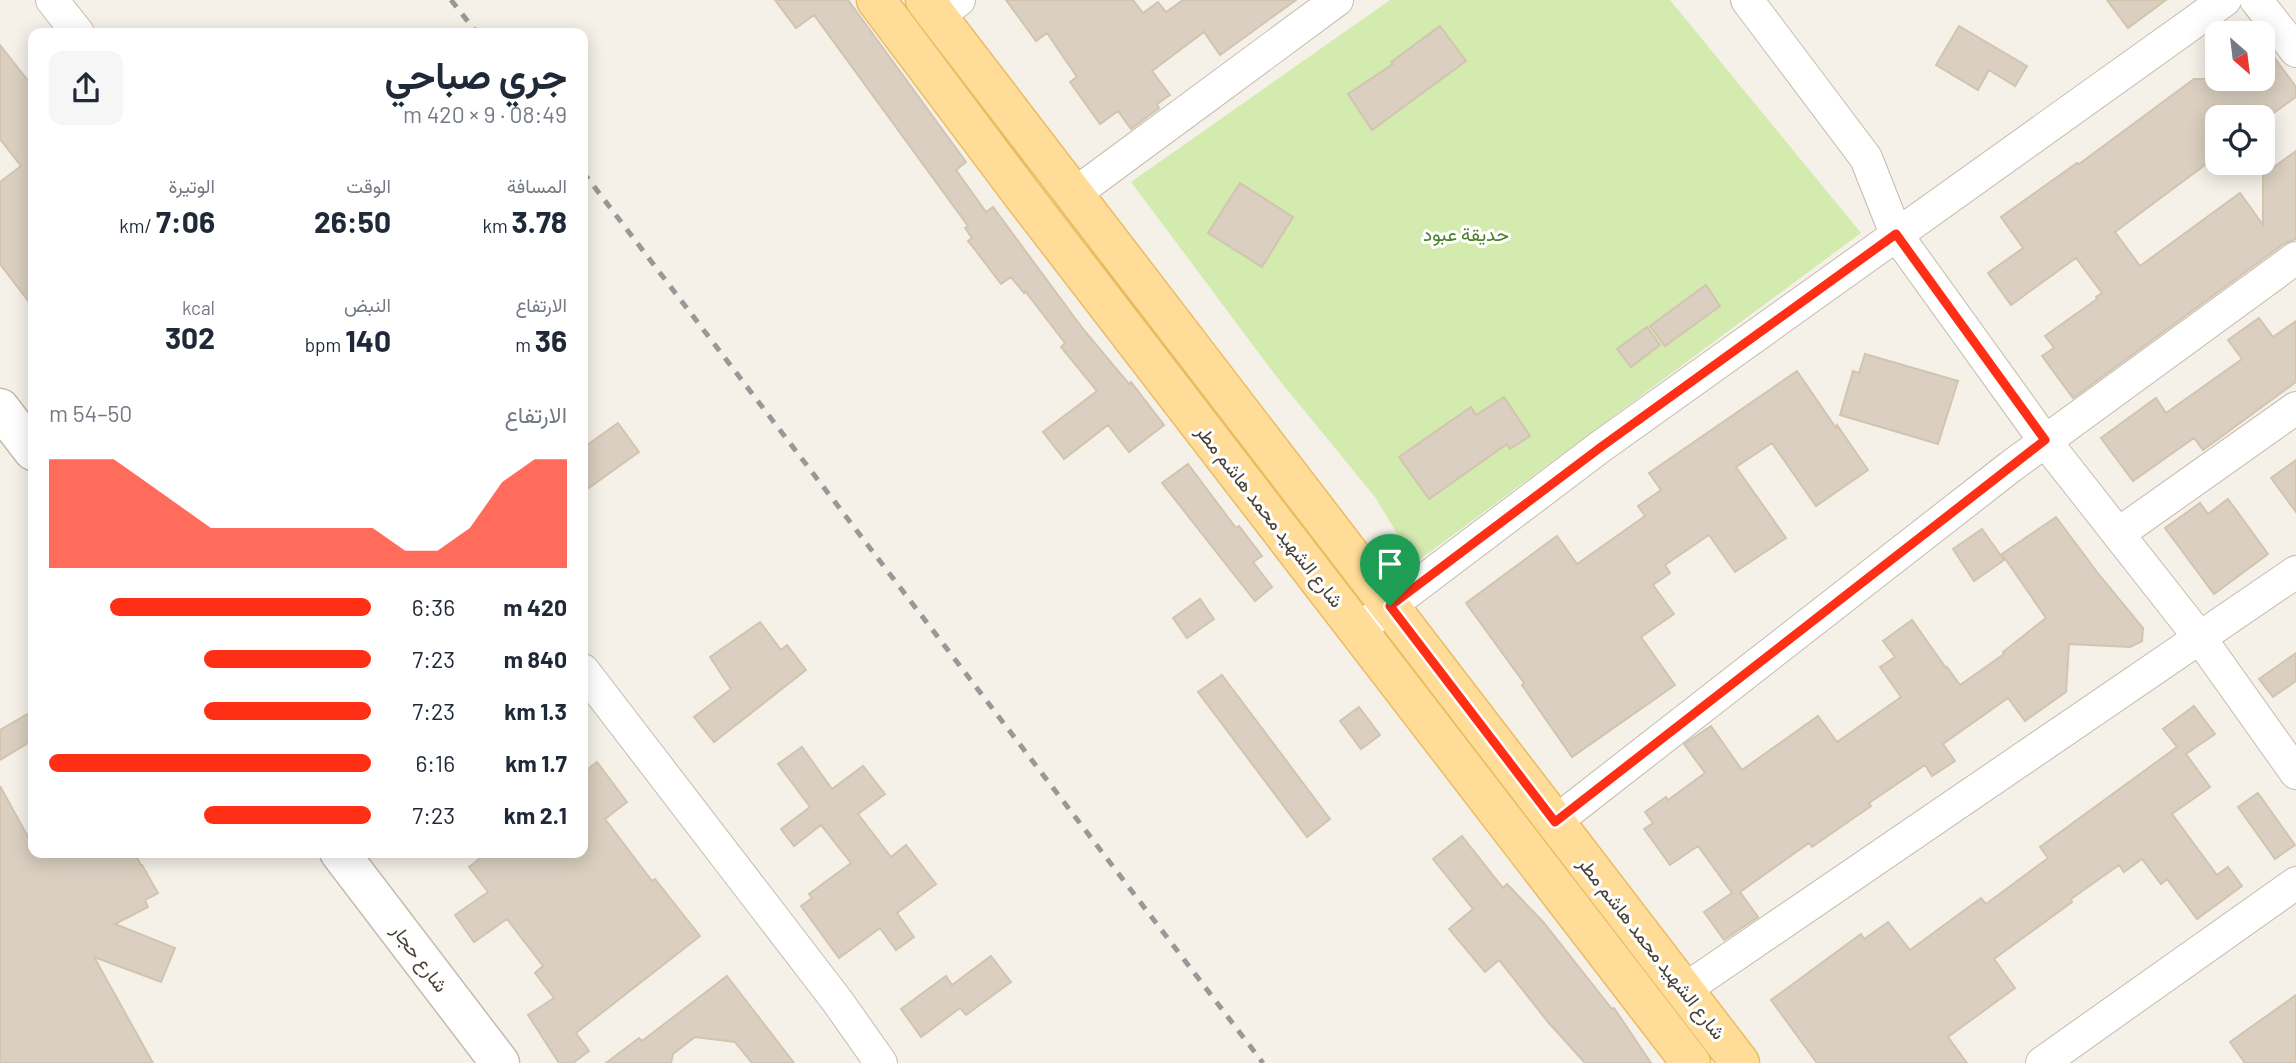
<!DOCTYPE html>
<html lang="ar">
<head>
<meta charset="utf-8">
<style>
	body { margin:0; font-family:Barlow,Vazirmatn,sans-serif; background:#f6f6f7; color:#1f2937; direction:rtl; height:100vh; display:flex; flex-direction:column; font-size:26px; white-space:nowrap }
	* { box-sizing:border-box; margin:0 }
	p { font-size:23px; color:#747a83 }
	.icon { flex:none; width:38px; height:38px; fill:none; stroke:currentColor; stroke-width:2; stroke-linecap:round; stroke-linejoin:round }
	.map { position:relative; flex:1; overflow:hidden; direction:ltr }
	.sheet { position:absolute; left:28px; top:28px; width:560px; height:830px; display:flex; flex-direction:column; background:#fff; border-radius:14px; box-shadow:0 4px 18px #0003; direction:rtl }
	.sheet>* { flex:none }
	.needle { width:46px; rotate:152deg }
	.buttons { position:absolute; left:2205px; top:21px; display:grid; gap:14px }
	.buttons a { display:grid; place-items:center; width:70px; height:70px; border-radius:14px; background:#fff; box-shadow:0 4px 18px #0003; font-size:35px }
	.pin { position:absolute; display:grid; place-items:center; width:60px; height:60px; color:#fff; margin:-72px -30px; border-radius:50% 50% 50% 0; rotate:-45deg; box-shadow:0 0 7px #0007 }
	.pin .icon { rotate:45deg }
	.round { display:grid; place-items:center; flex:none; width:74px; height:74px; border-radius:14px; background:#f6f6f7 }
	.summary { display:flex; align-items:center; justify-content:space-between; height:119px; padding:0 21px }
	h1 { font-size:38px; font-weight:700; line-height:52px }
	.stats { display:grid; grid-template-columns:repeat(3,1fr); gap:10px; height:119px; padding:7px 21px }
	.stats div { display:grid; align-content:center }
	.stats b { font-size:30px; font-weight:700 }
	.stats small { font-size:19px; font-weight:400 }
	.stats p { font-size:19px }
	.chart { height:196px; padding:14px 21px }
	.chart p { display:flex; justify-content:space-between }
	.chart svg { width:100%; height:126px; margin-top:7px; fill:#ff2f16; opacity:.7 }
	ul { padding:0 21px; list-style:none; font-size:23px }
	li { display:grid; grid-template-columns:112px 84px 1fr; align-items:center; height:52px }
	li i { height:18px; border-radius:9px; background:#ff2f16 }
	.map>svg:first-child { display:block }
	.green { fill:#d3ebaf }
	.building { fill:#dacfc0; stroke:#d3c4b0; stroke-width:2 }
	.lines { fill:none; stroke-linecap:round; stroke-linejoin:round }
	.minor-casing { stroke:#c4bbad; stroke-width:34 }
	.tertiary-casing { stroke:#c4bbad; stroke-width:41 }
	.primary-casing { stroke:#eabc61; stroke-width:41 }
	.minor { stroke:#fff; stroke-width:32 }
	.tertiary { stroke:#fff; stroke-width:38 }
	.primary { stroke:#ffdd98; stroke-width:38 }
	.rail { stroke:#989898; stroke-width:5; stroke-dasharray:9 9; stroke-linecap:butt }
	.route-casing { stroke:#fff; stroke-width:14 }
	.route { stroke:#ff2f16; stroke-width:9 }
	.labels { text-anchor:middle; stroke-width:6; stroke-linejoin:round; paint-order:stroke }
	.park-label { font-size:19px; fill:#4b7f26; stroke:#fff }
	.street-label { font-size:19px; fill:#494136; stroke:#fff }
</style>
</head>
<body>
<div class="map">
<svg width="2296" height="1063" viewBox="0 0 2296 1063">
	<rect width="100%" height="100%" fill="#f5f1e9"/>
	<path class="green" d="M 1390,0 L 1670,0 L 1861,233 L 1415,563 L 1375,497 L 1276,376 L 1131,182 Z"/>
	<path class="building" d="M 775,0 L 848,0 L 966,162 L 956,170 L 986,212 L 993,207 L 1083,329 L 1129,384 L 1131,382 L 1164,425 L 1129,452 L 1108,425 L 1064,459 L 1043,432 L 1097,391 L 1061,347 L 1065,343 L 1025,291 L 1024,293 L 1011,277 L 1001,284 L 976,251 L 968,241 L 972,238 L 965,228 L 968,226 L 814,15 L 796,28 Z
		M 1006,0 L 1133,0 L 1143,13 L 1158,2 L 1166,12 L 1183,0 L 1296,0 L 1220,55 L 1204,32 L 1152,71 L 1170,95 L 1157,104 L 1159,108 L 1131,129 L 1118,111 L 1100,124 L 1070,82 L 1077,77 L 1047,33 L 1036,41 Z
		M 2107,0 L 2166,0 L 2128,28 Z
		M 1440,26 L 1466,61 L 1372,130 L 1348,94 L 1393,64 L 1391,62 Z
		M 1959,26 L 2027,66 L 2015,86 L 1989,70 L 1978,90 L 1936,65 Z
		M 2263,42 L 2296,87 L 2296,97 L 2268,117 L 2217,117 L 2217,156 L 2115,232 L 2140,266 L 2240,193 L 2263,225 L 2263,175 L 2296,151 L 2296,239 L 2285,243 L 2073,398 L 2042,356 L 2054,348 L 2045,336 L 2097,299 L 2096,297 L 2102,293 L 2076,258 L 2011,305 L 1988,273 L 2023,248 L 2001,217 L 2077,163 L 2079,164 L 2194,79 L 2263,79 Z
		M 0,45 L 33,87 L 33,307 L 0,264 L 0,182 L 21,166 L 0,139 Z
		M 1240,183 L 1293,217 L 1262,267 L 1208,233 Z
		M 1706,285 L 1720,306 L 1665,346 L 1650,326 Z
		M 2259,318 L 2273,337 L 2296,321 L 2296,382 L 2203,450 L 2194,438 L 2133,481 L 2101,438 L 2156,398 L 2166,413 L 2242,359 L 2228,340 Z
		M 1647,327 L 1660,345 L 1631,367 L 1617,349 Z
		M 1865,354 L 1958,381 L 1938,444 L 1840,415 L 1853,371 L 1859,373 Z
		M 1797,371 L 1836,428 L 1837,425 L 1868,470 L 1816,506 L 1772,443 L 1736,467 L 1786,538 L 1735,572 L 1709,535 L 1665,565 L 1670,573 L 1653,585 L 1674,614 L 1641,637 L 1675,685 L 1572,757 L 1522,685 L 1524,683 L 1466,603 L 1557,536 L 1577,564 L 1645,516 L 1638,506 L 1661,490 L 1649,473 Z
		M 1504,397 L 1530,436 L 1510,449 L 1507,444 L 1429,499 L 1399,457 L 1471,407 L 1476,415 Z
		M 618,423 L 639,452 L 583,492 L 583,448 Z
		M 2296,460 L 2296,512 L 2271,478 Z
		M 1188,464 L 1236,528 L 1239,526 L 1262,556 L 1253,562 L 1272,587 L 1255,601 L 1162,483 Z
		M 2228,499 L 2268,554 L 2214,594 L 2165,528 L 2200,503 L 2208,514 Z
		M 2056,517 L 2100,576 L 2143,628 L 2142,641 L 2130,647 L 2069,644 L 2066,692 L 2025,721 L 2008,698 L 1943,744 L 1955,761 L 1932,776 L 1925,765 L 1869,803 L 1871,806 L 1812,847 L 1809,843 L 1740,892 L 1758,917 L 1724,940 L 1704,912 L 1732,893 L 1698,846 L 1670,865 L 1644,829 L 1653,823 L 1645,812 L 1666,797 L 1668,800 L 1705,773 L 1684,744 L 1711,726 L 1742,770 L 1818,716 L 1837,742 L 1901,697 L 1880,667 L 1895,657 L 1883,641 L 1912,620 L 1946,668 L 1947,667 L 1960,685 L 2004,654 L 2003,652 L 2046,618 L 2002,554 Z
		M 1982,529 L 2004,560 L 1974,581 L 1953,549 Z
		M 1200,599 L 1214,619 L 1187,638 L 1173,618 Z
		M 760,622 L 781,650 L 787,645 L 806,670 L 714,742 L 694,717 L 731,689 L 710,657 Z
		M 2296,653 L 2296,681 L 2273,697 L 2259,679 Z
		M 1222,675 L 1330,819 L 1307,837 L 1198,692 Z
		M 2194,706 L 2215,734 L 2186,754 L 2210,787 L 2172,814 L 2217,875 L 2228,867 L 2242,886 L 2197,919 L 2167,879 L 2161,884 L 2142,859 L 2124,872 L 2119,865 L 2071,899 L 2072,902 L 1994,959 L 2015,988 L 1948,1037 L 1967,1063 L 1817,1063 L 1771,1000 L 1861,934 L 1864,939 L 1888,922 L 1910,950 L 1981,898 L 1986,904 L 2048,858 L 2040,847 L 2177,747 L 2163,729 Z
		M 1359,707 L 1380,735 L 1361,749 L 1340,721 Z
		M 33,711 L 33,740 L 0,760 L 0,730 Z
		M 802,747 L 832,789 L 863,766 L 885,794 L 858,814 L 891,857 L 906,845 L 936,884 L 897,913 L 914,937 L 896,950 L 880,928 L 839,958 L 801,906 L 812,898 L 809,894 L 851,863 L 821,825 L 794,846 L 781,829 L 810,807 L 778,764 Z
		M 597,762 L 627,802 L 605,819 L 652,881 L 655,879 L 700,936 L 576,1033 L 589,1051 L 573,1063 L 559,1063 L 528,1015 L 554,998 L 535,973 L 543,966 L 507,919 L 474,942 L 455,915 L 488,892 L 469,867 L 488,852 L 583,852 L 583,773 Z
		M 0,786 L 33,846 L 33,852 L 134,852 L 141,865 L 142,865 L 158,893 L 145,900 L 148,907 L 115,924 L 175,948 L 161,982 L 94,957 L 153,1063 L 0,1063 Z
		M 2258,793 L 2295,845 L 2275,859 L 2238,807 Z
		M 1462,836 L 1503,888 L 1507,884 L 1544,923 L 1612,1009 L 1614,1008 L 1651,1063 L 1585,1063 L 1548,1022 L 1499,960 L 1485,972 L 1449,929 L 1473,909 L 1433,859 Z
		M 991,956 L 1011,982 L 966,1015 L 960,1008 L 921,1037 L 901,1009 L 946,976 L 952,985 Z
		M 727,976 L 794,1063 L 752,1063 L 735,1042 L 695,1037 L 673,1054 L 671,1063 L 606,1063 L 639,1038 L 642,1041 Z
		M 2296,995 L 2296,1063 L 2245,1063 L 2230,1042 Z"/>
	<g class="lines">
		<g class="minor-casing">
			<path id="minor" d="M 52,0 L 78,33
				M 1747,0 L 1866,158 L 1896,234 L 2045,441 L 2200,638 L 2296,773
				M 2256,0 L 2296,51
				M 938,16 L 959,0
				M 1073,195 L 1337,0
				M 2118,534 L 2296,408
				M 1370,621 L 1600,447 L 2225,0
				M 583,670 L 838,1002 L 881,1063
				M 1555,822 L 2010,467 L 2296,258
				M 1684,990 L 2296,572
				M 2042,1063 L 2296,883"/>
		</g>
		<g class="tertiary-casing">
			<path id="tertiary" d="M 0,408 L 33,451
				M 339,852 L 500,1063"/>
		</g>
		<g class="primary-casing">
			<path id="primary" d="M 876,0 L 1021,193 L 1691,1063
				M 925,0 L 1740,1063"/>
		</g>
		<use href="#minor" class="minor"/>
		<use href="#tertiary" class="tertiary"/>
		<use href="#primary" class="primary"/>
		<path class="rail" d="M 451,0 L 477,33
			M 583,172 L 1263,1063"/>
	</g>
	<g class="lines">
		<g class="route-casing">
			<path id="route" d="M 1896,234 L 2045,440 L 1555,822 L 1390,606 L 1601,447 Z"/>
		</g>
		<use href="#route" class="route"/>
	</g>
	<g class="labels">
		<g class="park-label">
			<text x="1466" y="241">حديقة عبود</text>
		</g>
		<g class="street-label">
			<text transform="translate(1270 516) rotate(52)" y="7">شارع الشهيد محمد هاشم مطر</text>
			<text transform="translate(1652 948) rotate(52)" y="7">شارع الشهيد محمد هاشم مطر</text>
			<text transform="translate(420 958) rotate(53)" y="7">شارع حجار</text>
		</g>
	</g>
</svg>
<div class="buttons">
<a><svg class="needle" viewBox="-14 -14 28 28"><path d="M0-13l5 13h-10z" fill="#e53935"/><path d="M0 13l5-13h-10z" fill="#747a83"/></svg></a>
<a><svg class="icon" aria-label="locate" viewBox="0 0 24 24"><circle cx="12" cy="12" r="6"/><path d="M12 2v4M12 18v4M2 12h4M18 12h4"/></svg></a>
</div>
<div class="pin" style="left:1390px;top:606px;background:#1e9e55"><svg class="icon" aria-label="arrive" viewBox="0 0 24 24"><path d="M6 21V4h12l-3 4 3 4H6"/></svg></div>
<section class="sheet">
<div class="summary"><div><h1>جري صباحي</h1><p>08:49 · 9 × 420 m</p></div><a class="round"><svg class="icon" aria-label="share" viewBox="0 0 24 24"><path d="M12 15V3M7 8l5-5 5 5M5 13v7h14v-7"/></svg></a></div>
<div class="stats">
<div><p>المسافة</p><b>3.78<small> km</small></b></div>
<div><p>الوقت</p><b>26:50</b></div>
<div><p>الوتيرة</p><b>7:06<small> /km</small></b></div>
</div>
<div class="stats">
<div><p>الارتفاع</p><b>36<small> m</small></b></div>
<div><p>النبض</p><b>140<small> bpm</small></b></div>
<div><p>kcal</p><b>302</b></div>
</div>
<div class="chart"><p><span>الارتفاع</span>50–54 m</p>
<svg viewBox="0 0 160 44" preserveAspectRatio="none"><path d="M0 44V6L10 6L20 6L30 14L40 22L50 30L60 30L70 30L80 30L90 30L100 30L110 38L120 38L130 30L140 14L150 6L160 6V44z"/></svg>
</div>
<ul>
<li><b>420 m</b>6:36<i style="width:81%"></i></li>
<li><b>840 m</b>7:23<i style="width:52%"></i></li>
<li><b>1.3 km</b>7:23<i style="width:52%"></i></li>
<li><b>1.7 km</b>6:16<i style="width:100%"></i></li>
<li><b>2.1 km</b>7:23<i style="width:52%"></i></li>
</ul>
</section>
</div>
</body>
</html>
